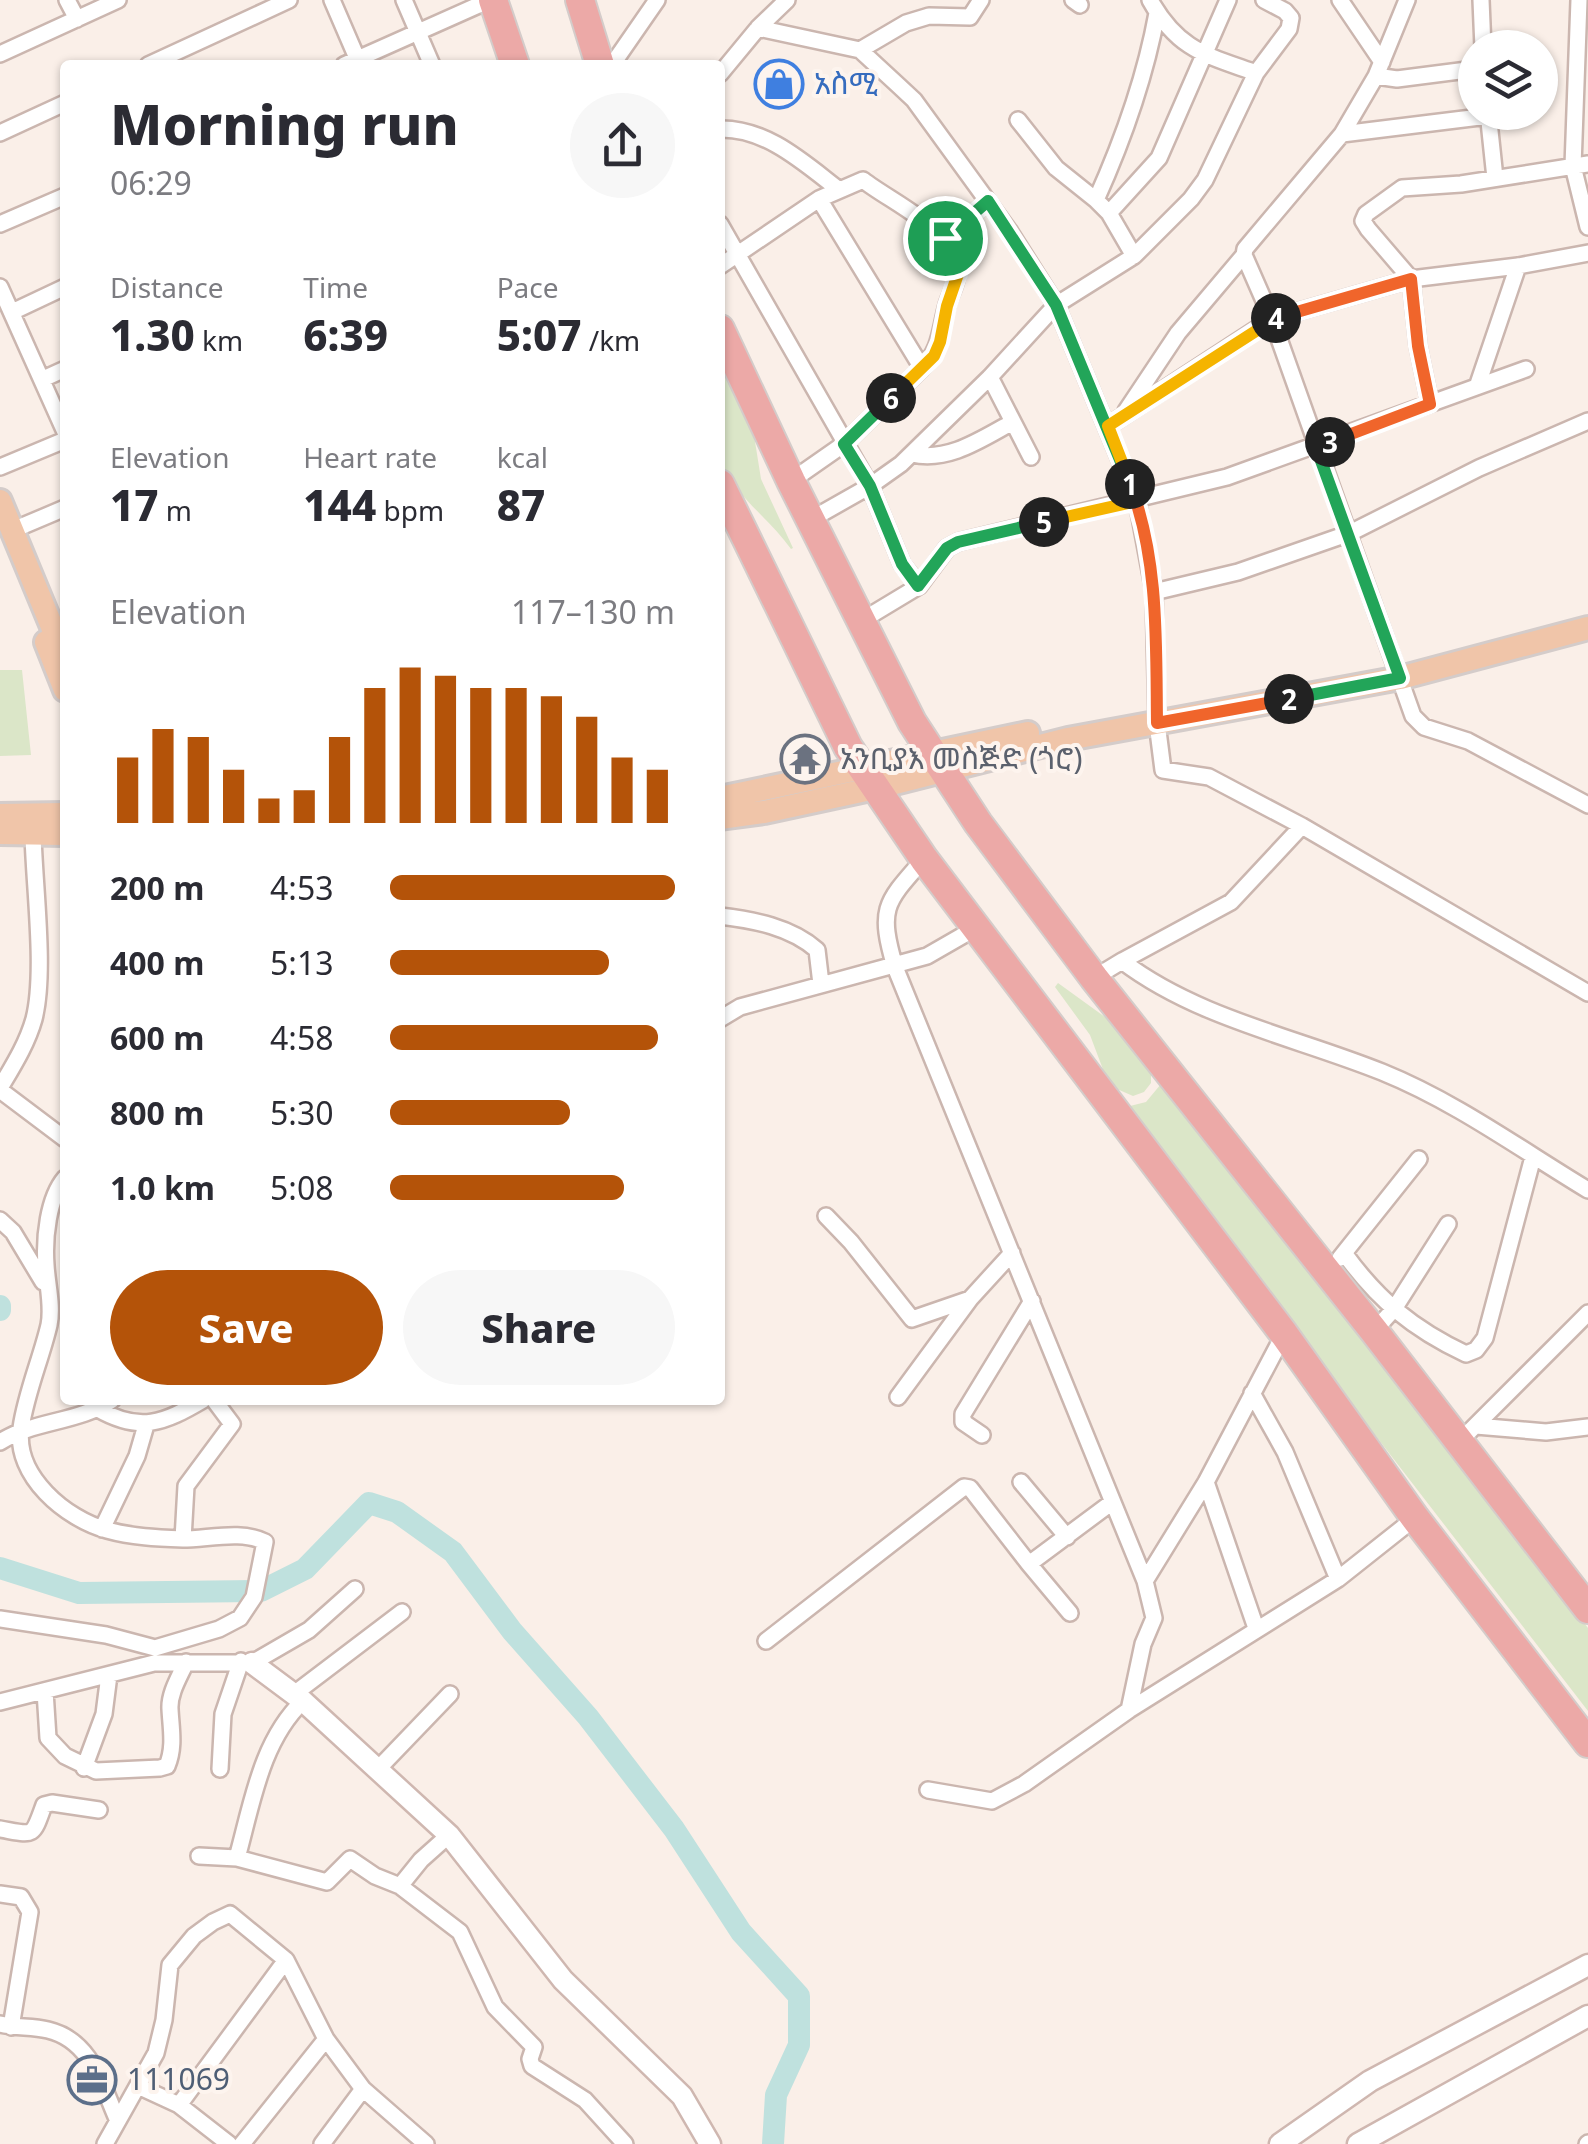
<!DOCTYPE html>
<html lang="en">
<head>
<meta charset="utf-8">
<style>
	body { margin:0; font-family:"Noto Sans","Noto Sans Ethiopic",sans-serif; background:#f7f7f7; color:#2b2b33; height:100vh; display:flex; flex-direction:column; font-size:38px; white-space:nowrap }
	* { box-sizing:border-box; margin:0 }
	p { font-size:32px; color:#7c7c81 }
	.icon { flex:none; width:55px; height:55px; fill:none; stroke:currentColor; stroke-width:2; stroke-linecap:round; stroke-linejoin:round }
	.map { position:relative; flex:1; overflow:hidden }
	.side { position:absolute; left:60px; top:60px; width:665px; height:1345px; display:flex; flex-direction:column; background:#fff; border-radius:10px; box-shadow:0 2px 8px #0004 }
	.side>* { flex:none }
	.buttons { position:absolute; left:1458px; top:30px; display:grid; gap:20px }
	.buttons a { display:grid; place-items:center; width:100px; height:100px; border-radius:50%; background:#fff; box-shadow:0 2px 8px #0004; font-size:50px }
	.pin { position:absolute; display:grid; place-items:center; width:85px; height:85px; color:#fff; margin:-42px; border:5px solid #fff; border-radius:50%; box-shadow:0 2px 10px #0007 }
	.km { position:absolute; width:50px; height:50px; margin:-25px; border-radius:50%; background:#222; color:#fff; font-size:28px; line-height:50px; text-align:center }
	.round { display:grid; place-items:center; flex:none; width:105px; height:105px; border-radius:52px; background:#f7f7f7 }
	.headline { display:flex; align-items:center; justify-content:space-between; height:170px; padding:0 50px }
	h1 { font-size:55px; font-weight:800; line-height:75px }
	.figures { display:grid; grid-template-columns:repeat(3,1fr); gap:15px; height:170px; padding:10px 50px }
	.figures div { display:grid; align-content:center }
	.figures b { font-size:42px; font-weight:800 }
	.figures small { font-size:28px; font-weight:400 }
	.figures p { font-size:28px }
	.chart { height:280px; padding:20px 50px }
	.chart p { display:flex; justify-content:space-between }
	.chart svg { width:100%; height:180px; margin-top:10px; stroke:#b45309; stroke-width:6 }
	.button { display:flex; gap:20px; margin-top:auto; padding:20px 50px }
	.button a { flex:1; height:115px; border-radius:60px; background:#b45309; color:#fff; font-size:40px; font-weight:800; line-height:115px; text-align:center }
	.button a+a { background:#f7f7f7; color:#2b2b33 }
	ul { padding:0 50px; list-style:none; font-size:32px }
	li { display:grid; grid-template-columns:160px 120px 1fr; align-items:center; height:75px }
	li i { height:25px; border-radius:12px; background:#b45309 }
	.map>svg:first-child { display:block }
	.green { fill:#dbe6c8 }
	.lines { fill:none; stroke-linecap:round; stroke-linejoin:round }
	.river { stroke:#bfe1de; stroke-width:22 }
	.street-casing { stroke:#cbb6af; stroke-width:20 }
	.secondary-casing { stroke:#cfb7b0; stroke-width:25 }
	.primary-casing { stroke:#d4ccca; stroke-width:28 }
	.highway-casing { stroke:#d4ccca; stroke-width:32 }
	.street { stroke:#fff; stroke-width:15 }
	.secondary { stroke:#fff; stroke-width:20 }
	.primary { stroke:#f0c5a9; stroke-width:22 }
	.highway { stroke:#eca9a7; stroke-width:28 }
	.split-1-casing { stroke:#fff; stroke-width:20 }
	.split-2-casing { stroke:#fff; stroke-width:20 }
	.split-3-casing { stroke:#fff; stroke-width:20 }
	.split-4-casing { stroke:#fff; stroke-width:20 }
	.split-5-casing { stroke:#fff; stroke-width:20 }
	.split-6-casing { stroke:#fff; stroke-width:20 }
	.split-7-casing { stroke:#fff; stroke-width:20 }
	.split-1 { stroke:#22a559; stroke-width:12 }
	.split-2 { stroke:#f0652b; stroke-width:12 }
	.split-3 { stroke:#22a559; stroke-width:12 }
	.split-4 { stroke:#f0652b; stroke-width:12 }
	.split-5 { stroke:#f5b400; stroke-width:12 }
	.split-6 { stroke:#22a559; stroke-width:12 }
	.split-7 { stroke:#f5b400; stroke-width:12 }
	.labels { text-anchor:middle; stroke-width:8; stroke-linejoin:round; paint-order:stroke }
	.shop-label { font-size:30px; fill:#366cbe; stroke:#fdf4ee; text-anchor:start }
	.worship-label { font-size:30px; fill:#5b616d; stroke:#fdf4ee; text-anchor:start }
	.service-label { font-size:30px; fill:#4e5e75; stroke:#fdf4ee; text-anchor:start }
</style>
</head>
<body>
<div class="map">
<svg width="1588" height="2144" viewBox="0 0 1588 2144">
	<rect width="100%" height="100%" fill="#faefe8"/>
	<path class="green" d="M 720,340 L 749,404 L 761,479 L 793,548 L 791,549 C 771,521 743,502 726,472 C 713,451 720,369 720,340 Z
		M 0,670 L 22,670 L 31,755 L 0,756 Z
		M 1058,983 L 1123,1030 L 1151,1071 L 1151,1083 L 1144,1092 L 1133,1096 L 1117,1089 L 1104,1072 L 1090,1035 L 1055,987 Z
		M 1161,1084 L 1447,1441 L 1588,1628 L 1588,1711 L 1126,1112 L 1126,1107 L 1146,1102 Z"/>
	<g class="lines">
		<path class="river" d="M 0,1306 L 0,1310
			M 0,1568 L 79,1593 L 261,1591 L 305,1569 L 369,1503 L 397,1512 L 453,1552 L 512,1631 L 588,1717 L 674,1829 L 741,1932 L 799,1996 L 799,2045 L 776,2095 L 773,2144"/>
		<g class="street-casing">
			<path id="street" d="M 67,0 L 77,19
				M 332,0 L 360,65
				M 404,0 L 432,65
				M 1073,0 L 1080,5
				M 1150,0 C 1178,50 1206,55 1256,73 L 1289,29 L 1291,18 L 1285,11 L 1264,0
				M 1340,0 L 1382,62
				M 1407,0 L 1376,76 L 1342,134 L 1245,249 L 1244,255 L 1272,319 L 1411,279 L 1518,266 L 1588,253
				M 1481,0 L 1483,48
				M 1579,0 L 1573,166 L 1588,227
				M 758,28 L 860,50 L 899,86 L 914,100 L 1010,232 L 1056,305 L 1137,501 L 1154,592 L 1157,723 L 1163,770 L 1209,777 L 1302,826
				M 860,50 L 906,23 L 929,16 L 970,17 L 981,0
				M 0,54 L 118,0
				M 148,65 L 289,0
				M 344,65 L 490,0
				M 612,65 L 657,0
				M 720,74 L 758,28 L 787,0
				M 1376,76 L 1397,79 L 1475,69
				M 1488,112 L 1495,178
				M 1018,120 L 1056,168 L 1096,200
				M 720,129 C 766,128 803,162 838,189
				M 0,133 L 65,103
				M 1342,134 L 1488,116
				M 1109,213 L 1159,158 L 1228,0
				M 0,224 L 65,196
				M 720,224 L 870,486 L 902,564 L 919,586
				M 945,238 L 988,201
				M 1134,256 L 1191,199 L 1205,180 L 1256,73
				M 720,266 L 819,199 L 863,180 C 892,203 964,234 957,275 C 956,285 950,295 947,305 C 940,330 941,349 922,368 L 819,199
				M 0,287 L 65,432
				M 12,312 L 65,287
				M 990,377 L 1031,457
				M 43,379 L 65,369
				M 1478,384 L 1518,266
				M 1430,404 L 1418,346 L 1411,279 L 1368,229 L 1363,221 L 1366,214 L 1402,188 L 1461,184 L 1588,164
				M 1126,411 L 1178,333 L 1244,255
				M 1108,426 L 1272,319 L 1413,716 L 1424,727 L 1468,741 L 1588,805
				M 912,454 C 948,462 980,440 1011,423
				M 0,467 L 65,440
				M 791,481 L 844,444 L 922,368
				M 810,520 L 870,486 L 901,464 L 990,377 L 1056,305 L 1134,256 L 1109,213 L 1096,200 C 1123,140 1145,79 1157,13
				M 13,530 L 65,508
				M 1154,592 L 1238,572 L 1350,533 L 1479,468 L 1588,421
				M 861,621 L 919,586 L 947,548 L 958,542 L 1227,477 L 1526,369
				M 924,859 C 885,903 878,908 895,967 L 1145,1581 L 1206,1482 L 1284,1334
				M 720,916 C 754,920 791,927 817,950 L 821,984
				M 1122,961 L 1231,902 L 1302,826 L 1588,993
				M 1094,978 L 1122,961 C 1197,1018 1295,1037 1382,1072 C 1456,1102 1520,1149 1588,1190
				M 720,1019 L 740,1007 L 927,956 L 974,929
				M 0,1088 C 13,1066 27,1044 34,1019 C 46,972 34,885 33,834
				M 0,1090 L 65,1139
				M 826,1216 L 851,1242 L 912,1319 L 970,1299
				M 0,1220 L 13,1232 L 43,1282
				M 1344,1253 C 1378,1300 1413,1329 1466,1354 L 1476,1350 L 1485,1338 L 1533,1157
				M 1340,1258 L 1419,1159
				M 1374,1331 L 1394,1309 L 1448,1224
				M 1252,1393 L 1285,1452 L 1338,1579
				M 898,1397 L 970,1299 L 1012,1253
				M 94,1400 L 98,1409 C 140,1433 164,1423 203,1400
				M 1476,1426 L 1546,1432 L 1588,1427
				M 982,1435 L 963,1422 L 963,1414 L 1032,1301
				M 0,1442 C 34,1420 78,1423 112,1400
				M 1459,1442 L 1588,1313
				M 1021,1482 L 1067,1537
				M 1206,1482 L 1256,1628
				M 102,1529 L 137,1456 L 146,1425
				M 183,1539 L 186,1486 L 232,1424 L 214,1400
				M 1029,1564 L 1070,1613
				M 1145,1581 L 1154,1618 L 1143,1644 L 1129,1710 L 1338,1579 L 1415,1518
				M 0,1619 L 106,1635 L 155,1648 L 219,1629 L 240,1618 L 254,1597 L 265,1542 C 242,1530 208,1539 183,1539 C 157,1538 132,1537 107,1530 C 66,1519 14,1476 21,1428 C 26,1393 41,1359 49,1325 C 53,1306 47,1284 46,1265 C 44,1238 48,1198 65,1178
				M 766,1641 L 964,1487 L 970,1488 L 1029,1564 L 1111,1503
				M 45,1691 L 48,1738 L 65,1756 L 96,1771 L 160,1768 L 167,1766 C 175,1747 171,1729 170,1709 C 169,1693 180,1676 186,1662
				M 294,1694 L 402,1612
				M 0,1702 L 154,1663 L 252,1663 L 309,1630 L 355,1589
				M 84,1768 L 104,1714 L 109,1675
				M 220,1769 L 223,1714 L 241,1661
				M 377,1770 L 450,1694
				M 928,1790 L 992,1801 L 1024,1784 L 1129,1710
				M 0,1829 C 35,1835 32,1838 44,1805 L 52,1803 L 99,1810
				M 449,1835 L 421,1860 L 400,1886 L 460,1932 L 495,2007 L 534,2047 L 530,2059 L 532,2066 L 585,2100 L 625,2144
				M 199,1856 L 237,1858 L 327,1882 L 350,1859 L 375,1876 L 400,1886
				M 237,1858 C 252,1804 261,1741 303,1701
				M 0,1894 L 21,1897 L 30,1912 L 11,2027
				M 0,2024 C 16,2028 32,2026 48,2030 C 91,2040 102,2085 118,2121
				M 140,2087 L 179,2105 L 229,2144
				M 363,2089 L 426,2144
				M 105,2144 L 156,2053 L 164,2020 L 170,1965 L 194,1936 L 213,1922 L 230,1914 L 286,1960 L 179,2105
				M 242,2144 L 326,2039 L 286,1960
				M 322,2144 L 363,2089 L 326,2039
				M 1587,2144 L 1588,2143"/>
		</g>
		<g class="secondary-casing">
			<path id="secondary" d="M 252,1663 L 303,1701 L 449,1835 L 563,1980 L 682,2096 L 710,2144
				M 1280,2144 L 1370,2081 L 1588,1965
				M 1358,2144 L 1588,2016"/>
		</g>
		<g class="primary-casing">
			<path id="primary" d="M 0,501 L 65,658
				M 46,642 L 65,690
				M 720,798 L 1028,733
				M 0,815 L 65,814
				M 720,818 L 764,812 L 875,788 L 1068,739 L 1400,678 L 1588,628
				M 0,833 L 65,834"/>
		</g>
		<g class="highway-casing">
			<path id="highway" d="M 493,0 L 515,65
				M 580,0 L 600,65
				M 720,329 L 791,481 L 912,722 L 978,823 L 1094,978 L 1374,1331 L 1588,1609
				M 720,484 L 848,747 L 924,859 L 1284,1334 L 1415,1518 L 1588,1743"/>
		</g>
		<use href="#street" class="street"/>
		<use href="#secondary" class="secondary"/>
		<use href="#primary" class="primary"/>
		<use href="#highway" class="highway"/>
	</g>
	<g class="lines">
		<g class="split-1-casing">
			<path id="split-1" d="M 945,238 L 988,201 L 1056,305 L 1130,484"/>
		</g>
		<g class="split-2-casing">
			<path id="split-2" d="M 1130,484 C 1159,559 1156,644 1157,723 L 1289,699"/>
		</g>
		<g class="split-3-casing">
			<path id="split-3" d="M 1289,699 L 1400,678 L 1316,447 L 1330,442"/>
		</g>
		<g class="split-4-casing">
			<path id="split-4" d="M 1276,318 L 1411,279 L 1418,346 L 1430,404 L 1330,442"/>
		</g>
		<g class="split-5-casing">
			<path id="split-5" d="M 1044,522 L 1137,501 L 1108,426 L 1276,318"/>
		</g>
		<g class="split-6-casing">
			<path id="split-6" d="M 891,398 L 844,444 L 870,486 L 902,564 L 918,586 L 947,548 L 958,542 L 1044,522"/>
		</g>
		<g class="split-7-casing">
			<path id="split-7" d="M 891,398 L 934,356 L 940,342 L 947,306 L 958,274 L 956,253 L 945,238"/>
		</g>
		<use href="#split-1" class="split-1"/>
		<use href="#split-2" class="split-2"/>
		<use href="#split-3" class="split-3"/>
		<use href="#split-4" class="split-4"/>
		<use href="#split-5" class="split-5"/>
		<use href="#split-6" class="split-6"/>
		<use href="#split-7" class="split-7"/>
	</g>
	<defs>
		<g id="shop-ring" transform="scale(2.5)"><circle r="9.5" fill="#fdf4ee" stroke="#3f7fe0" stroke-width="1.5"/><path d="M-5-2.5h2.3a2.7 3.5 0 0 1 5.4 0H5L5.5 6h-11ZM-1.5-2.5h3a1.5 2.3 0 0 0-3 0Z" fill="#3f7fe0"/></g>
		<g id="temple-ring" transform="scale(2.5)"><circle r="9.5" fill="#fdf4ee" stroke="#6b7280" stroke-width="1.5"/><path d="M0-6L5-2H3V0L6.5 2.5H4V6H1.5V3h-3V6H-4V2.5H-6.5L-3 0V-2H-5Z" fill="#6b7280"/></g>
		<g id="office-ring" transform="scale(2.5)"><circle r="9.5" fill="#fdf4ee" stroke="#5c6f8a" stroke-width="1.5"/><path d="M-6-3h4V-5.5h4V-3h4V5H-6ZM-1-4.5V-3h2v-1.5ZM-6 0V1H6V0Z" fill="#5c6f8a"/></g>
	</defs>
	<g fill-rule="evenodd">
		<use href="#shop-ring" x="779" y="84"/>
		<use href="#temple-ring" x="805" y="759"/>
		<use href="#office-ring" x="92" y="2080"/>
	</g>
	<g class="labels">
		<g class="shop-label">
			<text x="814" y="94">አስሚ</text>
		</g>
		<g class="worship-label">
			<text x="840" y="769">አንቢያእ መስጅድ (ጎሮ)</text>
		</g>
		<g class="service-label">
			<text x="127" y="2090">111069</text>
		</g>
	</g>
</svg>
<div class="buttons">
<a><svg class="icon" aria-label="layers" viewBox="0 0 24 24"><path d="M12 4l9 5-9 5-9-5zM3 14l9 5 9-5"/></svg></a>
</div>
<div class="pin" style="left:945px;top:238px;background:#1e9e55"><svg class="icon" aria-label="arrive" viewBox="0 0 24 24"><path d="M6 21V4h12l-3 4 3 4H6"/></svg></div>
<b class="km" style="left:1130px;top:484px">1</b>
<b class="km" style="left:1289px;top:699px">2</b>
<b class="km" style="left:1330px;top:442px">3</b>
<b class="km" style="left:1276px;top:318px">4</b>
<b class="km" style="left:1044px;top:522px">5</b>
<b class="km" style="left:891px;top:398px">6</b>
<section class="side">
<div class="headline"><div><h1>Morning run</h1><p>06:29</p></div><a class="round"><svg class="icon" aria-label="share" viewBox="0 0 24 24"><path d="M12 15V3M7 8l5-5 5 5M5 13v7h14v-7"/></svg></a></div>
<div class="figures">
<div><p>Distance</p><b>1.30<small> km</small></b></div>
<div><p>Time</p><b>6:39</b></div>
<div><p>Pace</p><b>5:07<small> /km</small></b></div>
</div>
<div class="figures">
<div><p>Elevation</p><b>17<small> m</small></b></div>
<div><p>Heart rate</p><b>144<small> bpm</small></b></div>
<div><p>kcal</p><b>87</b></div>
</div>
<div class="chart"><p><span>Elevation</span>117–130 m</p>
<svg viewBox="0 0 160 44" preserveAspectRatio="none"><path d="M5 44V28M15 44V21M25 44V23M35 44V31M45 44V38M55 44V36M65 44V23M75 44V11M85 44V6M95 44V8M105 44V11M115 44V11M125 44V13M135 44V18M145 44V28M155 44V31"/></svg>
</div>
<ul>
<li><b>200 m</b>4:53<i style="width:100%"></i></li>
<li><b>400 m</b>5:13<i style="width:77%"></i></li>
<li><b>600 m</b>4:58<i style="width:94%"></i></li>
<li><b>800 m</b>5:30<i style="width:63%"></i></li>
<li><b>1.0 km</b>5:08<i style="width:82%"></i></li>
</ul>
<div class="button"><a>Save</a><a>Share</a></div>
</section>
</div>
</body>
</html>
